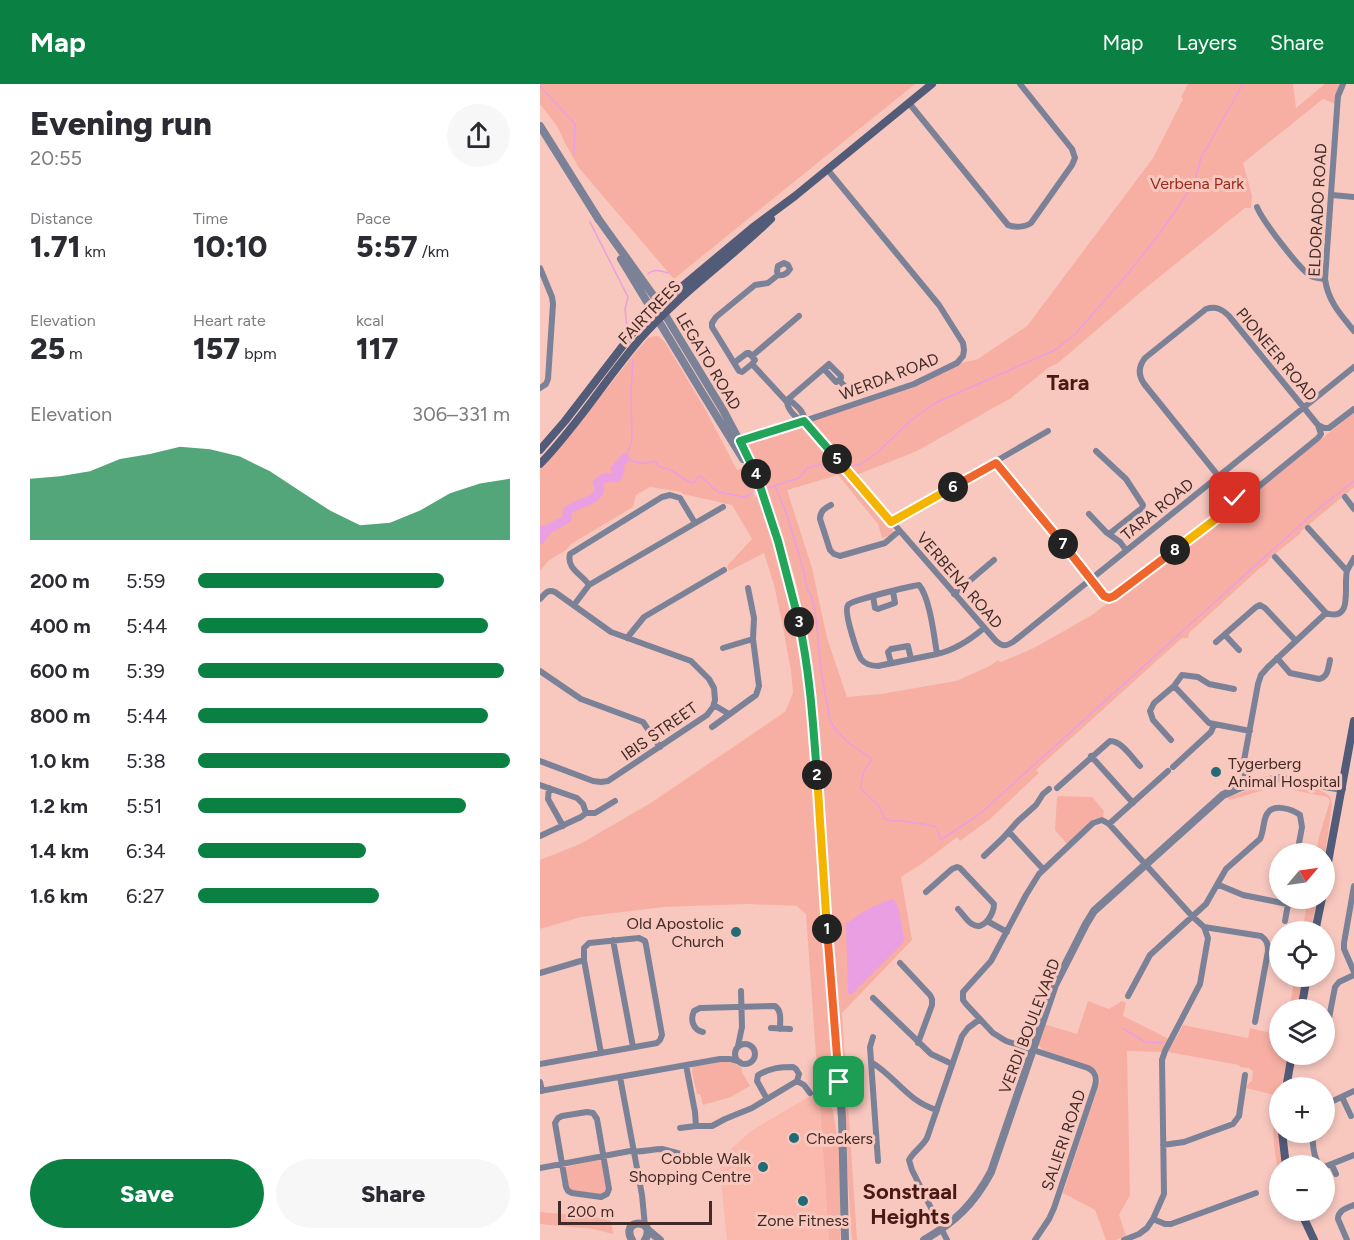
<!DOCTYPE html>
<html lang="en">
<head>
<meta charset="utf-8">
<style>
	body { margin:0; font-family:Figtree,sans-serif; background:#f7f7f7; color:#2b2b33; height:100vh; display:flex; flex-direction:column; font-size:22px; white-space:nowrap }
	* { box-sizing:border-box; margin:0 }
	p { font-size:20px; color:#7c7c81 }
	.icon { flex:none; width:33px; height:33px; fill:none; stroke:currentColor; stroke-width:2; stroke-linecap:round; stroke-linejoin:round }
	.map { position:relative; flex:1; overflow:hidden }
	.details { display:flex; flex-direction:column; background:#fff; width:540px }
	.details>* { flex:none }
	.needle { width:39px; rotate:61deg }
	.buttons { position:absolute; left:729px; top:759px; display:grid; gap:12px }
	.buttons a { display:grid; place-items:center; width:66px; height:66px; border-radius:50%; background:#fff; box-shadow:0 3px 9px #0003; font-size:30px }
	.scale { position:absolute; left:18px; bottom:15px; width:154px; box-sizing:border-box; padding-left:6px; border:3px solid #422b27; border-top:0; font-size:16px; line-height:21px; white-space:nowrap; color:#422b27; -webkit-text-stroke:4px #f8c8bf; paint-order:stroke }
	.pin { position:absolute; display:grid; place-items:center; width:51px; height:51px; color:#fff; margin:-26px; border-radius:12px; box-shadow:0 3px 9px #0006 }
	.km { position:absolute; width:30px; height:30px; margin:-15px; border-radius:50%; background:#222; color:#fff; font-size:16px; line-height:30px; text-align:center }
	.round { display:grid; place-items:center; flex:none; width:63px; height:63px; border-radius:32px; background:#f7f7f7 }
	.overview { display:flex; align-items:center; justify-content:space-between; height:102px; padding:0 30px }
	h1 { font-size:33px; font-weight:800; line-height:45px }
	.metrics { display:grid; grid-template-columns:repeat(3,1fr); gap:9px; height:102px; padding:6px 30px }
	.metrics div { display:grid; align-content:center }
	.metrics b { font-size:30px; font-weight:800 }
	.metrics small { font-size:16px; font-weight:400 }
	.metrics p { font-size:16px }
	.chart { height:168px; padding:12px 30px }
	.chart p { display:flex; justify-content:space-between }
	.chart svg { width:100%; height:108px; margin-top:6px; fill:#0b8043; opacity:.7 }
	.primary-button { display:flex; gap:12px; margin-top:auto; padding:12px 30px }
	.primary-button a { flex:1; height:69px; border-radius:36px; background:#0b8043; color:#fff; font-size:24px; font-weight:800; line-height:69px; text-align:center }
	.primary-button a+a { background:#f7f7f7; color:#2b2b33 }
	ul { padding:0 30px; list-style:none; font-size:20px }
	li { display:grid; grid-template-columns:96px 72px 1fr; align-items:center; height:45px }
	li i { height:15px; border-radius:8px; background:#0b8043 }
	header { display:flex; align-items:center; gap:36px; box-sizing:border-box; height:84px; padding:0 30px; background:#0b8043; color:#fff }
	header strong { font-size:28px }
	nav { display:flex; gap:33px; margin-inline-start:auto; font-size:21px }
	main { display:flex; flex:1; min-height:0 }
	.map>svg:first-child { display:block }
	.built { fill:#fbb8ac }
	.green { fill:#f7afa3 }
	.water { fill:#e99fe1 }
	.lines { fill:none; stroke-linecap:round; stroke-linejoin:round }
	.stream { stroke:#e99fe1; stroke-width:1.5 }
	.river { stroke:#e99fe1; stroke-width:9 }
	.minor { stroke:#7b8297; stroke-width:6 }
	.tertiary { stroke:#7b8297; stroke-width:8 }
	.secondary { stroke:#525b78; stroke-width:8 }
	.split-1-casing { stroke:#fff; stroke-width:12 }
	.split-2-casing { stroke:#fff; stroke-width:12 }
	.split-3-casing { stroke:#fff; stroke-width:12 }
	.split-4-casing { stroke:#fff; stroke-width:12 }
	.split-5-casing { stroke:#fff; stroke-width:12 }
	.split-6-casing { stroke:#fff; stroke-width:12 }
	.split-7-casing { stroke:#fff; stroke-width:12 }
	.split-8-casing { stroke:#fff; stroke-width:12 }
	.split-9-casing { stroke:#fff; stroke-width:12 }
	.split-1 { stroke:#f0652b; stroke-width:8 }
	.split-2 { stroke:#f5b400; stroke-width:8 }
	.split-3 { stroke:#22a559; stroke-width:8 }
	.split-4 { stroke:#22a559; stroke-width:8 }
	.split-5 { stroke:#22a559; stroke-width:8 }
	.split-6 { stroke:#f5b400; stroke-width:8 }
	.split-7 { stroke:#f0652b; stroke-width:8 }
	.split-8 { stroke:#f0652b; stroke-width:8 }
	.split-9 { stroke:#f5b400; stroke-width:8 }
	.poi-dot { fill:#216a76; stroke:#f8c8bf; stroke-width:2 }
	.labels { text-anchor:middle; stroke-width:6; stroke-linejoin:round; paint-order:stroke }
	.park-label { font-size:16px; fill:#9a291d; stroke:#f8c8bf }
	.street-label { font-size:16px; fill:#422b27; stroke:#f8c8bf }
	.poi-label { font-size:16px; fill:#422b27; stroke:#f8c8bf; text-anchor:start }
	.district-label { font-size:22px; font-weight:bold; fill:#481a14; stroke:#f8c8bf }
</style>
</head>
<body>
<header>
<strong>Map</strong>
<nav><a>Map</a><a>Layers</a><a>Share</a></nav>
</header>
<main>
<section class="details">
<div class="overview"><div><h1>Evening run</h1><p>20:55</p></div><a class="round"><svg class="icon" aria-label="share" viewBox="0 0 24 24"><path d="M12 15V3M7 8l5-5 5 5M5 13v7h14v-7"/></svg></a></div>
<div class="metrics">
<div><p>Distance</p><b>1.71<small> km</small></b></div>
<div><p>Time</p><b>10:10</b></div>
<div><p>Pace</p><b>5:57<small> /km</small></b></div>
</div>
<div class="metrics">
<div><p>Elevation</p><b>25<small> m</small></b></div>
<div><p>Heart rate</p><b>157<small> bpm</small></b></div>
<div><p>kcal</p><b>117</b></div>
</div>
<div class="chart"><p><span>Elevation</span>306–331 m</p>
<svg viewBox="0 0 160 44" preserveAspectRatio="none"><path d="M0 44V19L10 18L20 16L30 11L40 9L50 6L60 7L70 10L80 16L90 24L100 32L110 38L120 37L130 32L140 25L150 21L160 19V44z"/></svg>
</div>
<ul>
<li><b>200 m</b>5:59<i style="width:79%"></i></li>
<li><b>400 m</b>5:44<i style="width:93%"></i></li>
<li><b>600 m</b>5:39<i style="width:98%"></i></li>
<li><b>800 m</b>5:44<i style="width:93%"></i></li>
<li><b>1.0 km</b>5:38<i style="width:100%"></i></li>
<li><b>1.2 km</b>5:51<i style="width:86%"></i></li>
<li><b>1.4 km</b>6:34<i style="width:54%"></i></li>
<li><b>1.6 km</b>6:27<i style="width:58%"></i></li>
</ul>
<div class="primary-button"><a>Save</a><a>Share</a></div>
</section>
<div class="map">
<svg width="814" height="1156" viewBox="0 0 814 1156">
	<rect width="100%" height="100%" fill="#f8c8bf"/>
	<path class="built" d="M 277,1001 L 279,1008 L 289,1156 L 187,1156 L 180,1087 L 181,1074 L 211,1047 L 270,1012 Z"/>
	<path class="green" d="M 0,0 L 375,0 L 135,194 L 133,194 L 39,84 L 26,61 L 17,42 L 0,20 Z
		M 648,0 L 753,0 L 756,24 L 785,0 L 800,0 L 795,20 L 783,15 L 703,79 L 712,112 L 711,124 L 705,124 L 602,207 L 518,279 L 508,284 L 471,314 L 377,367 L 314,392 L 271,341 L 272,337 L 275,335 L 380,301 L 421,279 L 438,275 L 487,242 L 613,74 L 643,15 L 641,13 Z
		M 114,252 L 118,252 L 125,258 L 164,323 L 197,386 L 203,384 L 214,402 L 212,404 L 215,413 L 219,412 L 243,478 L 258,545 L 267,609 L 292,960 L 293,999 L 291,1006 L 287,1008 L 286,1000 L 278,1000 L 266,830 L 257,822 L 208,820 L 124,823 L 41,833 L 0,845 L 0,776 L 40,760 L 109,720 L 245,628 L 253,609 L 251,587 L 242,538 L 234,501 L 224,469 L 189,487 L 187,482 L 212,455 L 192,421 L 143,410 L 141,408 L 110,403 L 96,411 L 93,423 L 31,460 L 26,466 L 8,477 L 0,487 L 0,385 L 27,355 L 95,269 L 108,254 Z
		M 814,329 L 814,404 L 812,405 L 760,448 L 761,449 L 728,476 L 729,477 L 722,483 L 721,483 L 649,549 L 648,554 L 642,554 L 496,686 L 499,689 L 450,735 L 420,757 L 417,753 L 383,779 L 361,793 L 372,856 L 302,929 L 317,1156 L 312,1156 L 276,613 C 270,575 265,537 256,499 C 244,453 227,408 207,365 L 208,361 L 211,358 L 259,341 L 265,342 L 352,443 L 353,447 L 351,451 L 342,454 L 338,440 L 298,391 L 247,406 L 272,484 L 287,554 L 307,613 L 341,610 L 416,597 L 450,582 L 458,576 L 461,578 L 494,564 L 552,531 L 701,419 Z
		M 738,699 C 750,700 778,703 787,710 C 791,713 792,718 792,722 L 785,771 L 784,770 L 776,769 L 779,753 L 790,717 L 787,713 L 740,703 L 734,703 L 690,716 L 687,713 L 722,702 Z
		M 519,712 L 552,713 L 564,727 L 563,733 L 553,735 L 527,760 L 515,746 L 517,713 Z
		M 768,815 L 777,815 L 771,847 L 762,848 Z
		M 755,893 L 763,893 L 757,925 L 749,926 Z
		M 548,917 L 569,925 L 582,917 L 586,919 L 583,932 L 629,955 L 622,968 L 587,967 L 590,1111 L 579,1131 L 586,1152 L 576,1156 L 566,1156 L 555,1126 L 523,1109 L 560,997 L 557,987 L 552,983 L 503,966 L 498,960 L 504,940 L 537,950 Z
		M 643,941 L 708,954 L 710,944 L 739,951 L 740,970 L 748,971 L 741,1003 L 740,1004 L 739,1047 L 743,1081 L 740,1082 L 739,1093 C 734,1066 731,1039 734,1011 L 706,1004 L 708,1000 L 712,997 L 713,987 L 709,984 L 700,983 L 699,981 L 628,968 Z
		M 184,977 L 193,979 L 202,984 L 202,988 L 210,1002 L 191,1013 L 163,1021 L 160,1010 L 157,1010 L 152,988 L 153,983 Z
		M 283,1020 L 291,1022 L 293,1027 L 300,1072 L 300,1156 L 289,1156 L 280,1022 Z
		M 56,1076 L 60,1076 L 62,1079 L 66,1104 L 66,1108 L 60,1110 L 33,1107 L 29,1105 L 25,1086 L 26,1083 Z
		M 0,1128 L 55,1133 L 71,1137 L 73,1150 L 53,1145 L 0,1140 Z"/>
	<path class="water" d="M 353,815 L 359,825 L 364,856 L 362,860 L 311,911 L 308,909 L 306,840 C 319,829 337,820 353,815 Z"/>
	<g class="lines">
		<path class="stream" d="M 0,2 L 35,40 L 34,70
			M 50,138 L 88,213 L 85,225 L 87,243
			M 108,190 C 114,184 121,187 128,189
			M 93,276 L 91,307 L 92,357 L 85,374 C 91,377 100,380 106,379 C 109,379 112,377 115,377 L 119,383 L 129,385 L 149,398 L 154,399 L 159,392 L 161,392 L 174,405 L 179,408 L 204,413 L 210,410 L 214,407
			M 310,382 L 321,380 L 338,368 L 370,337 L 395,319 L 515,266 L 535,250 L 586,192 L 620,149 L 654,99 L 661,74 L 703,0
			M 235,402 L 247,431 L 264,488 L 267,505 L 271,511 L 275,525 L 281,586 L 290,637 L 297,647 L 310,660 L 331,674 L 331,677 C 323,685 321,694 321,705 L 338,721 L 345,735 L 352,737 L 363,737 L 394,742 L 397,744 L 400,754 L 402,755 L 431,736 L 443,727 L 777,426 L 814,397
			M 228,404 L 259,394 L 267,384 L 279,381 L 295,381
			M 584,945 L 605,958 L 622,959"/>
		<path class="river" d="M 0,446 L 8,445 L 27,435 L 27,427 C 37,418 56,419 60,405 L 57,399 C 57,399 63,394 64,394 C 73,392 77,399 80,386 L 75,385 L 85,374
			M 0,456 L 8,445"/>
		<path class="minor" d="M 803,0 L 798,12 L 797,25 L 785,195 C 788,217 800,230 814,247
			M 369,19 L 468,141 C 474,144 486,143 491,139 L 532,81 L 535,74 L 532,65 L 480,0
			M 792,111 L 814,113
			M 717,123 C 722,136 760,186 771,192 C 775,194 781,194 785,195
			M 0,184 L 12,213 L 13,220 L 8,295 L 6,300 L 0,304
			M 212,272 L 259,232
			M 194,279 L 207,269 L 209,269 L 215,276 L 212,280 L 247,318 C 248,326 256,335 264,337 L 456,557 C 463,563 466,562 473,558 L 814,283
			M 212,280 L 202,288 L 199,287 L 172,243 L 172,239 L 176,233 L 215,201 L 228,199 L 238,191 C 243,192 247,190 250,185 L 248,181 L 244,179 L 238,182 L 237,187 L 238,191
			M 284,285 L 296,298 L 299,296 L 312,310
			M 246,317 L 289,280 L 301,292 L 301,294 L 299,296
			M 247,318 L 252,318 C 258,323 265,329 264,337
			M 778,341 L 784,344 L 789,344 L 814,325
			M 196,360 L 374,300 L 417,279 L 423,272 L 424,266 L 423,259 L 399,221 L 287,85
			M 556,367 L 586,395 L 603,421 L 602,424 L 569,450
			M 456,379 L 564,512 L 569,514 L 574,512 L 695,419 L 695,414 L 692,409 L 605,301 C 598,292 598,283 605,274 L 666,225 C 676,222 682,225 689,232 L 778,341 L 781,350 L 778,354 L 707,412 L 700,413 L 692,409
			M 805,413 L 814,425
			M 291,421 C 285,424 280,427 280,435 L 290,466 L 294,470 L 300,472 L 345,459 L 359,447
			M 549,430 L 566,448 L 580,458 L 586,466
			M 351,438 L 508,347
			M 768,444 L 807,487
			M 735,473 L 786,529 C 814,538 803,503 807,487 C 809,482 812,478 814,474
			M 49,501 C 43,491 26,485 30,470 L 122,413 L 130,411 L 140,414 L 155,439
			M 414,510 L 454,476
			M 333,512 L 335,524 L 338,525 L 355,519 L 353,507
			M 0,515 C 5,510 7,505 15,508 L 71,548 L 151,577 L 169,595 L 174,604 L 175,616 L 173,623 L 167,631 L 68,697 L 61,698 L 53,697 L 0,677
			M 34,521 L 49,501 L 183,423
			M 685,551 L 699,566
			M 87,554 L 104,533 L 184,486
			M 676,558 L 716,523 L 720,521 L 725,524 L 756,557
			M 183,564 L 213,555
			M 397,570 C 394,552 390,514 379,501 C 371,502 312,516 308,521 C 303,527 317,568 321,575 C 325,580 331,582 338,582 L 397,570 C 415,566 430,556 444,544
			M 737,574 L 750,589 L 779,595 C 788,593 788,585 790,576
			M 351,579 L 348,568 L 351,565 L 368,562 L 371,575
			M 0,587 L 41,615 L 103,638 L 120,663
			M 634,602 L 669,639 L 710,647
			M 174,621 L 189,630
			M 172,643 L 216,611 L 219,602 L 213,555 L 214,534 L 208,504
			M 631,656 L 613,636 L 610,627 L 614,619 L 634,602 L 642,591 L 658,593 L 669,600 L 694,605
			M 551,672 L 593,719
			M 633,683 L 671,648 L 674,641
			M 0,701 L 37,714 L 43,720 L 46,729 L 41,733 L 0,752
			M 707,701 L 703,682 L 718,600 L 721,591 L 728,583 L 786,529
			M 9,704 L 8,715 L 23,742
			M 517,704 L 570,657 C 582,657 592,674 600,682
			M 46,729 L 55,729 L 75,717
			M 569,740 L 628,687
			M 469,748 L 503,785
			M 444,772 L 463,754 L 478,737 L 496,721 L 503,710 L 509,705
			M 679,801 L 703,811 L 747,820
			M 814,802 L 804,859 L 804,865 L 814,888
			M 386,808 L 412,785 L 417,783 L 420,784 L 454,820 C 454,829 444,848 432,840 C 427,837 423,830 418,825
			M 447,837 L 467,848
			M 745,837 L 749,814
			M 664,843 L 721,852 C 727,856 728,860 728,867 L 715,938
			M 73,856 L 93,963
			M 360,879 L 390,911 L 392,915 L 392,921 L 378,959
			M 0,889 L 44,876
			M 588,912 L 610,871 L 666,820 L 686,785 L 720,755 C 724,747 723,736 727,730 C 733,719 752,725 760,731 L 762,743 L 757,770
			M 333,914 L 391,970 L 412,980
			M 231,944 L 250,945
			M 163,948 C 153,946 150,936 154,927 L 160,924 L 235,922 C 242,927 240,936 240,945
			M 333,953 L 330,963 L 338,1077
			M195 970a10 10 0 1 1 20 0a10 10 0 1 1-20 0Z
			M 784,960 L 795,903 L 799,898 L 814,891
			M 198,962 L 202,943 L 201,907
			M 331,978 C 356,993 367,1017 397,1026
			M 0,980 L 117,959 L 120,956 L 122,951 L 106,861 L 105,857 L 99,854 L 49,859 L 44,864 L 44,876 L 61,969
			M 146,981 L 155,1028 L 156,1042 L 172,1042 L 185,1035 L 212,1024 L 257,997
			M 80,993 L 102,1111 L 105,1142
			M 257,997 L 264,1001 L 270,1009
			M 0,998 L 2,1007
			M 0,1007 L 180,975 L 190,975 L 200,978
			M 802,1013 L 811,1032
			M 227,1015 L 217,997 L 218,991 C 230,984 240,983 253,983 L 256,985 L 259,990 L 257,997
			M 784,1018 L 793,1017 L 814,1007
			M 47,1028 L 53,1029 L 57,1035 L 69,1105 L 67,1110 L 61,1113 L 32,1109 L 28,1107 L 26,1103 L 15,1039 L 18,1034 L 22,1032 Z
			M 140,1044 L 156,1042
			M 772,1048 C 773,1060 773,1073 780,1082
			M 623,1061 L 644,1058 L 693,1040 L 699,1032 L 705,991
			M 792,1081 L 796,1090
			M 784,1083 L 814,1071
			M 0,1084 L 90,1067 C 101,1069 111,1065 122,1065 L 152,1073
			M 613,1135 L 625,1140 L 631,1140 L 716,1109
			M 407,1156 L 372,1086 L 369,1076 C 373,1068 382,1063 387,1054 L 422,952 L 428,944 L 440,935
			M 495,1156 L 509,1135 L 514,1124 L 555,1002 C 557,994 556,988 548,984 L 466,957 L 453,949 L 426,920 L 423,916 L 423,908 L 451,877 L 486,811 L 499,790 L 553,739 L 562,736 L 569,740 L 652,832 L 664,843 L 668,854 L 660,900 L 625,967 L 622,976 L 624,1110 L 613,1135 L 607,1144 L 599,1150 L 584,1156
			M 807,1156 L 798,1135 C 798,1126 807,1124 814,1121"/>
		<path class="tertiary" d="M 0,42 L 59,136
			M 57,133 L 113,211 L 183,326 L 200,358 L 218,396 L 238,457 L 252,508 L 264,562 L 272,616 L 302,1034 L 305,1156
			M 81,175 L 161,307 L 203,375
			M 108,1146 L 120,1156
			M 92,1156 C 79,1134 118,1134 105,1156
			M 384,1156 C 415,1138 434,1120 451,1088 L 515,901 L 546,840 L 554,827 L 683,711 L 701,703 L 738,694 L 802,705"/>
		<path class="secondary" d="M 0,366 L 25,337 L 95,246 L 127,215 L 212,144 L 255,112 L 392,0
			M 0,380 C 37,342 65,296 100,255 C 139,210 189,176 231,135
			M 784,800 L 814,637
			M 775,848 L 782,814
			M 761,926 L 767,892
			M 746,1004 L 752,970
			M 742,1048 L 746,1082
			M 760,1126 L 774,1156"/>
	</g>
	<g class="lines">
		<g class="split-1-casing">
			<path id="split-1" d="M 287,845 L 299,998"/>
		</g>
		<g class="split-2-casing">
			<path id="split-2" d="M 277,691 L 287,845"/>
		</g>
		<g class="split-3-casing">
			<path id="split-3" d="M 259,538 C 270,589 273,639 277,691"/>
		</g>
		<g class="split-4-casing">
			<path id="split-4" d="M 216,390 L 238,457 L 259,538"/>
		</g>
		<g class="split-5-casing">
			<path id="split-5" d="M 216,390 L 200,357 L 264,337 L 297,375"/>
		</g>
		<g class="split-6-casing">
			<path id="split-6" d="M 297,375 L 351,438 L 413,403"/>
		</g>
		<g class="split-7-casing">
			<path id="split-7" d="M 413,403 L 456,379 L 523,460"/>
		</g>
		<g class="split-8-casing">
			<path id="split-8" d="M 523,460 L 564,512 L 569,514 L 574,512 L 635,466"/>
		</g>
		<g class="split-9-casing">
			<path id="split-9" d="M 635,466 L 694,421 L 695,414"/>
		</g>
		<use href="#split-1" class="split-1"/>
		<use href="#split-2" class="split-2"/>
		<use href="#split-3" class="split-3"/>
		<use href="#split-4" class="split-4"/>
		<use href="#split-5" class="split-5"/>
		<use href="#split-6" class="split-6"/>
		<use href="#split-7" class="split-7"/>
		<use href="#split-8" class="split-8"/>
		<use href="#split-9" class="split-9"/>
	</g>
	<g class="poi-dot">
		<circle cx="676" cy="688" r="6"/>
		<circle cx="196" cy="848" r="6"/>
		<circle cx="254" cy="1054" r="6"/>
		<circle cx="223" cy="1083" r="6"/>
		<circle cx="263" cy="1117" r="6"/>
	</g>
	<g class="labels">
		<g class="park-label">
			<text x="657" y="105">Verbena Park</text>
		</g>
		<g class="street-label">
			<text transform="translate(777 126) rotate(-87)" y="6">ELDORADO ROAD</text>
			<text transform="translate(109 228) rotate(-46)" y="6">FAIRTREES</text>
			<text transform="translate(737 270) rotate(50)" y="6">PIONEER ROAD</text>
			<text transform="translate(169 277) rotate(59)" y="6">LEGATO ROAD</text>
			<text transform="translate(349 292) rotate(-21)" y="6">WERDA ROAD</text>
			<text transform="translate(617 425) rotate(-39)" y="6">TARA ROAD</text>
			<text transform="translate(420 496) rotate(49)" y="6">VERBENA ROAD</text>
			<text transform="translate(119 647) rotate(-35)" y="6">IBIS STREET</text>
			<text transform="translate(489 942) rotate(-69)" y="6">VERDI BOULEVARD</text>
			<text transform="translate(523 1056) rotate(-71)" y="6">SALIERI ROAD</text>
		</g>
		<g class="poi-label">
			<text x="688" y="685">Tygerberg<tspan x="688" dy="18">Animal Hospital</tspan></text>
			<text x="184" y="845" text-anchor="end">Old Apostolic<tspan x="184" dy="18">Church</tspan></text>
			<text x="266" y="1060">Checkers</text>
			<text x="211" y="1080" text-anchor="end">Cobble Walk<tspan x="211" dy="18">Shopping Centre</tspan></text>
			<text x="263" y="1142" text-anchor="middle">Zone Fitness</text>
		</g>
		<g class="district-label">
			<text x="528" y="306">Tara</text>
			<text x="370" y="1115">Sonstraal<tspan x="370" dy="25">Heights</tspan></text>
		</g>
	</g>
</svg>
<div class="buttons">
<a><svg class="needle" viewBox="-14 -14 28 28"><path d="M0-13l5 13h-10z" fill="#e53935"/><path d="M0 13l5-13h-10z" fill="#7c7c81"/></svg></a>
<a><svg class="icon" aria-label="locate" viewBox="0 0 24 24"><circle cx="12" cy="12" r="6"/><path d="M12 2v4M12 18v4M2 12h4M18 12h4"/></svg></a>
<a><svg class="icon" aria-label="layers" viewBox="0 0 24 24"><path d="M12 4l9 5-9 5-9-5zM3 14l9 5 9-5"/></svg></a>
<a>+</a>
<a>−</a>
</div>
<div class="scale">200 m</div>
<div class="pin" style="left:299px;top:998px;background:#1e9e55"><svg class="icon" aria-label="arrive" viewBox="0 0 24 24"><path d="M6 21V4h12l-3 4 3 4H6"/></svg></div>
<div class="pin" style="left:695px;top:414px;background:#d93025"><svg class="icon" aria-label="check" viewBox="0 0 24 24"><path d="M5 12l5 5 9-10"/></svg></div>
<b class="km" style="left:287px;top:845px">1</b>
<b class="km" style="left:277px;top:691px">2</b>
<b class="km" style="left:259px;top:538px">3</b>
<b class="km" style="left:216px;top:390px">4</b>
<b class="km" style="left:297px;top:375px">5</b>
<b class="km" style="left:413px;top:403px">6</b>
<b class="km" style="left:523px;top:460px">7</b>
<b class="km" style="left:635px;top:466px">8</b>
</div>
</main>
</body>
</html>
